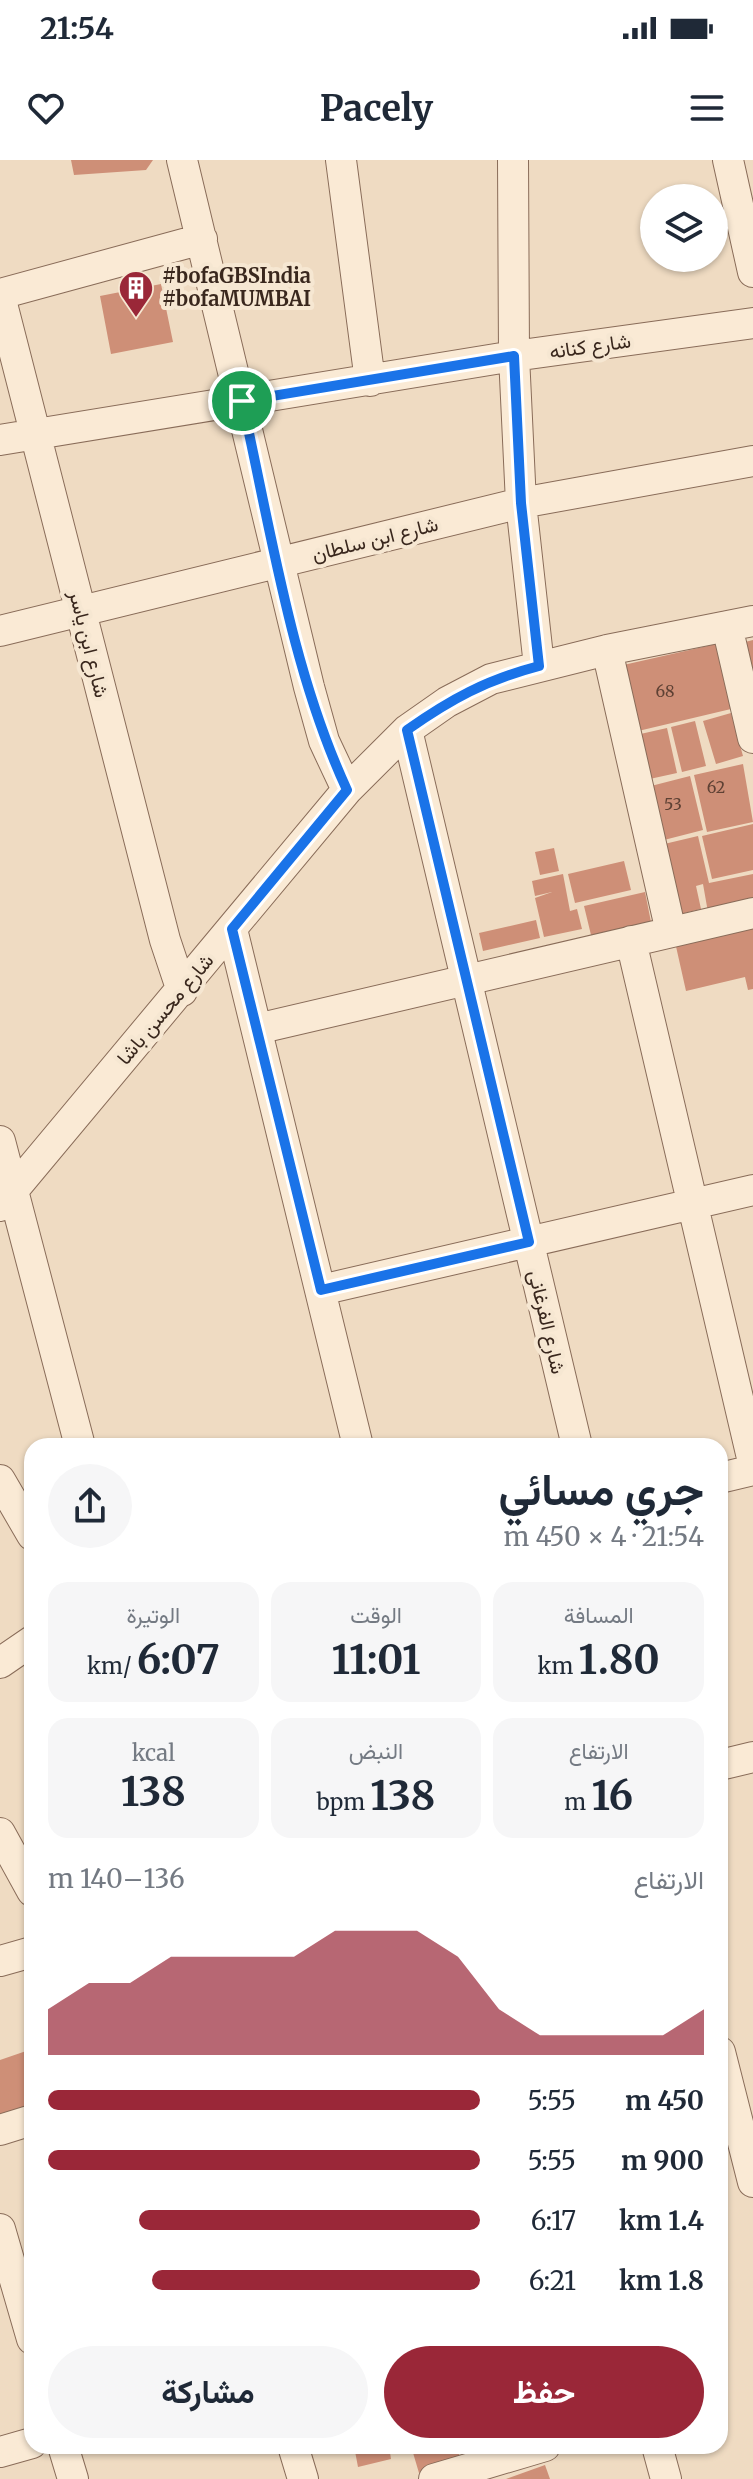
<!DOCTYPE html>
<html lang="ar">
<head>
<meta charset="utf-8">
<style>
	body { margin:0; font-family:Merriweather,Vazirmatn,serif; background:#f6f6f7; color:#1f2937; direction:rtl; height:100vh; display:flex; flex-direction:column; font-size:30px; white-space:nowrap }
	* { box-sizing:border-box; margin:0 }
	p { font-size:26px; color:#747a83 }
	.icon { flex:none; width:44px; height:44px; fill:none; stroke:currentColor; stroke-width:2; stroke-linecap:round; stroke-linejoin:round }
	.map { position:relative; flex:1; overflow:hidden; direction:ltr }
	.details { position:absolute; left:24px; top:1278px; width:704px; height:1016px; display:flex; flex-direction:column; background:#fff; border-radius:24px; box-shadow:0 2px 6px #0004; direction:rtl }
	.details>* { flex:none }
	.buttons { position:absolute; left:640px; top:24px; display:grid; gap:16px }
	.buttons a { display:grid; place-items:center; width:88px; height:88px; border-radius:50%; background:#fff; box-shadow:0 2px 6px #0004; font-size:40px }
	.pin { position:absolute; display:grid; place-items:center; width:68px; height:68px; color:#fff; margin:-34px; border:4px solid #fff; border-radius:50%; box-shadow:0 2px 8px #0007 }
	.round { display:grid; place-items:center; flex:none; width:84px; height:84px; border-radius:42px; background:#f6f6f7 }
	.head { display:flex; align-items:center; justify-content:space-between; height:136px; padding:0 24px }
	h1 { font-size:44px; font-weight:700; line-height:60px }
	.metrics { display:grid; grid-template-columns:repeat(3,1fr); gap:12px; height:136px; padding:8px 24px }
	.metrics div { display:grid; align-content:center; border-radius:20px; background:#f6f6f7; text-align:center }
	.metrics b { font-size:40px; font-weight:700 }
	.metrics small { font-size:22px; font-weight:400 }
	.metrics p { font-size:22px }
	.chart { height:224px; padding:16px 24px }
	.chart p { display:flex; justify-content:space-between }
	.chart svg { width:100%; height:144px; margin-top:8px; fill:#9a2738; opacity:.7 }
	.cta { display:flex; gap:16px; margin-top:auto; padding:16px 24px }
	.cta a { flex:1; height:92px; border-radius:48px; background:#9a2738; color:#fff; font-size:32px; font-weight:700; line-height:92px; text-align:center }
	.cta a+a { background:#f6f6f7; color:#1f2937 }
	ul { padding:0 24px; list-style:none; font-size:26px }
	li { display:grid; grid-template-columns:128px 96px 1fr; align-items:center; height:60px }
	li i { height:20px; border-radius:10px; background:#9a2738 }
	.status { display:flex; justify-content:space-between; align-items:center; height:56px; padding:0 40px; background:#fff; direction:ltr }
	.status svg { height:22px; fill:currentColor }
	header { display:flex; justify-content:space-between; align-items:center; height:104px; padding:0 24px; background:#fff; font-size:36px; font-weight:700 }
	.map>svg:first-child { display:block }
	.building { fill:#ce8f77 }
	.lines { fill:none; stroke-linecap:round; stroke-linejoin:round }
	.minor-casing { stroke:#896c59; stroke-width:32 }
	.minor { stroke:#faead5; stroke-width:30 }
	.route-casing { stroke:#fff; stroke-width:16 }
	.route { stroke:#1a73e8; stroke-width:10 }
	.labels { text-anchor:middle; stroke-width:8; stroke-linejoin:round; paint-order:stroke }
	.number-label { font-size:16px; fill:#5e4134 }
	.poi-label { font-size:20px; font-weight:bold; fill:#39271d; stroke:#f6e7d2; text-anchor:start }
	.street-label { font-size:20px; fill:#39271d; stroke:#f6e7d2 }
</style>
</head>
<body>
<div class="status"><b>21:54</b><svg viewBox="0 0 49 12"><path d="M0 12V9h3v3zM5 12V6h3v6zM10 12V3h3v9zM15 12V0h3v12zM26 1h20v11H26zM47 4h2v5h-2z"/></svg></div>
<header><svg class="icon" aria-label="menu" viewBox="0 0 24 24"><path d="M4 6h16M4 12h16M4 18h16"/></svg>Pacely<svg class="icon" aria-label="heart" viewBox="0 0 24 24"><path d="M12 20l-8-8c-3-5 5-10 8-4 3-6 11-1 8 4z"/></svg></header>
<div class="map">
<svg width="753" height="2319" viewBox="0 0 753 2319">
	<rect width="100%" height="100%" fill="#efdbc2"/>
	<path class="building" d="M 71,0 L 153,0 L 146,10 L 74,15 Z
		M 161,124 L 173,182 L 111,194 L 100,136 Z
		M 753,480 L 753,534 L 741,483 Z
		M 716,484 L 731,549 L 634,572 L 619,506 Z
		M 731,553 L 743,596 L 716,604 L 703,561 Z
		M 695,561 L 706,606 L 682,612 L 671,567 Z
		M 667,568 L 677,613 L 645,620 L 636,575 Z
		M 743,604 L 753,662 L 707,672 L 694,615 Z
		M 690,616 L 703,670 L 664,680 L 651,626 Z
		M 753,664 L 753,710 L 712,719 L 702,676 Z
		M 698,676 L 709,723 L 753,714 L 753,749 L 709,758 L 703,724 L 696,726 L 701,749 L 676,755 L 660,685 Z
		M 554,688 L 559,711 L 540,715 L 535,692 Z
		M 624,701 L 631,730 L 575,743 L 568,714 Z
		M 563,714 L 570,751 L 577,749 L 582,769 L 544,777 L 535,738 L 552,732 L 535,736 L 532,721 Z
		M 645,732 L 651,762 L 591,775 L 584,746 Z
		M 536,760 L 540,778 L 483,791 L 479,773 Z
		M 753,764 L 753,829 L 748,830 L 745,817 L 686,831 L 675,782 Z
		M 32,1889 L 32,1945 L 0,1956 L 0,1900 Z
		M 354,2286 L 389,2286 L 391,2299 L 358,2307 Z
		M 411,2286 L 456,2286 L 461,2300 L 419,2313 Z
		M 545,2305 L 550,2319 L 506,2319 Z"/>
	<g class="lines">
		<g class="minor-casing">
			<path id="minor" d="M 182,0 L 309,527 L 324,581 L 347,630
				M 341,0 L 370,221
				M 513,0 L 514,196 L 521,343 L 539,506
				M 728,0 L 753,112
				M 0,134 L 202,79
				M 0,136 L 165,780 L 182,831
				M 0,280 L 514,196 L 753,163
				M 727,466 L 753,578
				M 0,471 L 521,343 L 753,301
				M 607,490 L 671,772
				M 407,570 L 577,1286
				M 232,769 L 358,1286
				M 631,781 L 753,1302
				M 257,869 L 753,753
				M 0,981 L 80,1286
				M 0,1046 L 347,630 L 407,570 L 447,542 L 491,519 L 607,490 L 753,461
				M 321,1130 L 753,1030
				M 720,1318 L 753,1310
				M 0,1320 L 32,1375
				M 0,1503 L 32,1481
				M 720,1605 L 753,1597
				M 0,1673 L 32,1731
				M 0,1801 L 32,1792
				M 720,1892 L 753,2022
				M 0,1970 L 32,1960
				M 0,2069 L 32,2179
				M 63,2286 L 73,2319
				M 293,2286 L 303,2319
				M 657,2286 L 666,2319
				M 0,2292 L 32,2283
				M 434,2319 L 545,2286"/>
		</g>
		<use href="#minor" class="minor"/>
	</g>
	<g class="lines">
		<g class="route-casing">
			<path id="route" d="M 514,196 L 521,343 L 539,506 C 486,520 451,539 407,570 L 529,1082 L 321,1130 L 232,769 L 347,630 C 291,509 271,370 242,241 Z"/>
		</g>
		<use href="#route" class="route"/>
	</g>
	<defs>
		<g id="building-pin" transform="scale(1.8)"><path d="M0 17L-7.5 6A9.5 9.5 0 1 1 7.5 6Z" fill="#9a2738" stroke="#f6e7d2"/><path d="M-4-6H4V6H1V3H-1V6H-4ZM-2.5-4.3h1.7v1.8h-1.7ZM.8-4.3h1.7v1.8H.8ZM-2.5-1h1.7V.8h-1.7ZM.8-1h1.7V.8H.8Z" fill="#fff"/></g>
	</defs>
	<g fill-rule="evenodd">
		<use href="#building-pin" x="136" y="128"/>
	</g>
	<g class="labels">
		<g class="number-label">
			<text x="665" y="537">68</text>
			<text x="716" y="633">62</text>
			<text x="673" y="650">53</text>
		</g>
		<g class="poi-label">
			<text x="162" y="123">#bofaGBSIndia<tspan x="162" dy="23">#bofaMUMBAI</tspan></text>
		</g>
		<g class="street-label">
			<text transform="translate(590 186) rotate(-8)" y="7">شارع كنانه</text>
			<text transform="translate(375 379) rotate(-14)" y="7">شارع ابن سلطان</text>
			<text transform="translate(89 484) rotate(76)" y="7">شارع ابن ياسر</text>
			<text transform="translate(165 849) rotate(-50)" y="7">شارع محسن باشا</text>
			<text transform="translate(547 1162) rotate(77)" y="7">شارع الفرغانى</text>
		</g>
	</g>
</svg>
<div class="buttons">
<a><svg class="icon" aria-label="layers" viewBox="0 0 24 24"><path d="M12 4l9 5-9 5-9-5zM3 14l9 5 9-5"/></svg></a>
</div>
<div class="pin" style="left:242px;top:241px;background:#1e9e55"><svg class="icon" aria-label="arrive" viewBox="0 0 24 24"><path d="M6 21V4h12l-3 4 3 4H6"/></svg></div>
<section class="details">
<div class="head"><div><h1>جري مسائي</h1><p>21:54 · 4 × 450 m</p></div><a class="round"><svg class="icon" aria-label="share" viewBox="0 0 24 24"><path d="M12 15V3M7 8l5-5 5 5M5 13v7h14v-7"/></svg></a></div>
<div class="metrics">
<div><p>المسافة</p><b>1.80<small> km</small></b></div>
<div><p>الوقت</p><b>11:01</b></div>
<div><p>الوتيرة</p><b>6:07<small> /km</small></b></div>
</div>
<div class="metrics">
<div><p>الارتفاع</p><b>16<small> m</small></b></div>
<div><p>النبض</p><b>138<small> bpm</small></b></div>
<div><p>kcal</p><b>138</b></div>
</div>
<div class="chart"><p><span>الارتفاع</span>136–140 m</p>
<svg viewBox="0 0 160 44" preserveAspectRatio="none"><path d="M0 44V30L10 22L20 22L30 14L40 14L50 14L60 14L70 6L80 6L90 6L100 14L110 30L120 38L130 38L140 38L150 38L160 30V44z"/></svg>
</div>
<ul>
<li><b>450 m</b>5:55<i style="width:100%"></i></li>
<li><b>900 m</b>5:55<i style="width:100%"></i></li>
<li><b>1.4 km</b>6:17<i style="width:79%"></i></li>
<li><b>1.8 km</b>6:21<i style="width:76%"></i></li>
</ul>
<div class="cta"><a>حفظ</a><a>مشاركة</a></div>
</section>
</div>
</body>
</html>
